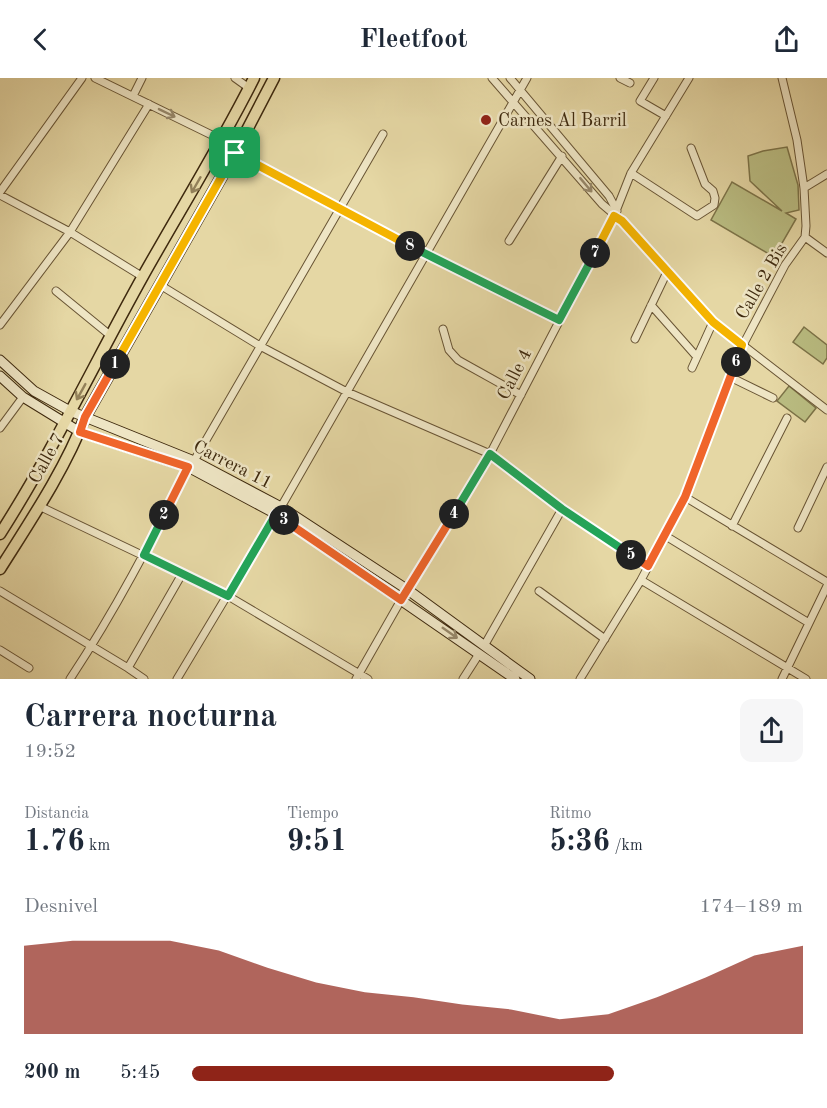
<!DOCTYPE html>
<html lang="es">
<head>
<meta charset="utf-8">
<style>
	body { margin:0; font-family:"Old Standard TT",serif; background:#f6f6f7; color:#1f2937; height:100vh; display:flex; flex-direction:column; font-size:22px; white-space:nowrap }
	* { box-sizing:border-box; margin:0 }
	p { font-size:20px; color:#747a83 }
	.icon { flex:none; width:33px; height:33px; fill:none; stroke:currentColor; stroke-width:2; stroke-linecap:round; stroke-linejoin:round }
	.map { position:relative; height:601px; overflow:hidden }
	.drawer { display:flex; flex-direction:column; background:#fff; flex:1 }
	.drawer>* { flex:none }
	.pin { position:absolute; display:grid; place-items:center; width:51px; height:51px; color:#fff; margin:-26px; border-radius:12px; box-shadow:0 3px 9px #0006 }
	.km { position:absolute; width:30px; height:30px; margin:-15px; border-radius:50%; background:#222; color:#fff; font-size:16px; line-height:30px; text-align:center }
	.round { display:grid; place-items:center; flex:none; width:63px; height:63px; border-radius:12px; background:#f6f6f7 }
	.headline { display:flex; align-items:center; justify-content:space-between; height:102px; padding:0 24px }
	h1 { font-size:33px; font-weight:700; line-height:45px }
	.stats { display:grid; grid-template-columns:repeat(3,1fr); gap:9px; height:102px; padding:6px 24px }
	.stats div { display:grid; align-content:center }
	.stats b { font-size:30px; font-weight:700 }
	.stats small { font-size:16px; font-weight:400 }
	.stats p { font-size:16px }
	.chart { height:168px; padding:12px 24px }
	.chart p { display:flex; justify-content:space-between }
	.chart svg { width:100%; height:108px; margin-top:6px; fill:#8f2418; opacity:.7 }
	ul { padding:0 24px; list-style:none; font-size:20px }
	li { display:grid; grid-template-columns:96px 72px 1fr; align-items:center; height:45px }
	li i { height:15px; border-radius:8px; background:#8f2418 }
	header { display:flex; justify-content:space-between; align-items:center; height:78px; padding:0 24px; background:#fff; font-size:27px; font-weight:700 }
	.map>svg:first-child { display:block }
	.green { fill:#babd82; stroke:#7c7348; stroke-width:1.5 }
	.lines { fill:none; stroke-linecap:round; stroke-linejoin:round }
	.street-casing { stroke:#685434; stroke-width:9 }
	.secondary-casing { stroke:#3e290e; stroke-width:11 }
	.primary-casing { stroke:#3e290e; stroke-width:13 }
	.street { stroke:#eee5c4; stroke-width:7 }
	.secondary { stroke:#eee5c4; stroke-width:9 }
	.primary { stroke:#e5d7a4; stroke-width:10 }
	.oneway { stroke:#968769 }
	.oneway2 { stroke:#928059 }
	.split-1-casing { stroke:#fff; stroke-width:12 }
	.split-2-casing { stroke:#fff; stroke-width:12 }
	.split-3-casing { stroke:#fff; stroke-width:12 }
	.split-4-casing { stroke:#fff; stroke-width:12 }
	.split-5-casing { stroke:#fff; stroke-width:12 }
	.split-6-casing { stroke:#fff; stroke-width:12 }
	.split-7-casing { stroke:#fff; stroke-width:12 }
	.split-8-casing { stroke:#fff; stroke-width:12 }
	.split-9-casing { stroke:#fff; stroke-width:12 }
	.split-1 { stroke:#f5b400; stroke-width:8 }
	.split-2 { stroke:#f0652b; stroke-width:8 }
	.split-3 { stroke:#22a559; stroke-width:8 }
	.split-4 { stroke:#f0652b; stroke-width:8 }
	.split-5 { stroke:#22a559; stroke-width:8 }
	.split-6 { stroke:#f0652b; stroke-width:8 }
	.split-7 { stroke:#f5b400; stroke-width:8 }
	.split-8 { stroke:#22a559; stroke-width:8 }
	.split-9 { stroke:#f5b400; stroke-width:8 }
	.poi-dot { fill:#8f2418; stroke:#eee5c4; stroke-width:2 }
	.labels { text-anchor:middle; stroke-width:5; stroke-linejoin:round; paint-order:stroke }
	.poi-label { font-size:18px; fill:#3e290e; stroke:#eee5c4; text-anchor:start }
	.street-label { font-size:18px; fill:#3e290e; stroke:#eee5c4 }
</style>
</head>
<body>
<header><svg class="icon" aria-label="back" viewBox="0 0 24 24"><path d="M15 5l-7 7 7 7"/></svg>Fleetfoot<svg class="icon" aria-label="share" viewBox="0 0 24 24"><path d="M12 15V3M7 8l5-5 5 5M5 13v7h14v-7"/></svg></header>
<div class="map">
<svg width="827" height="601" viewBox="0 0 827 601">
	<rect width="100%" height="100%" fill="#e5d7a4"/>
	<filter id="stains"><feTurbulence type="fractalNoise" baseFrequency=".00333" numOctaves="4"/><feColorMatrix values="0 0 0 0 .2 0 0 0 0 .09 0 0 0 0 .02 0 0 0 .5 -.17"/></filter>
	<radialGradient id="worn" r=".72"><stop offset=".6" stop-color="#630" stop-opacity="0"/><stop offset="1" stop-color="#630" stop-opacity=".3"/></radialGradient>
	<path class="green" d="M 787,69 L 798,107 L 799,132 L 786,135 L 796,141 L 774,179 L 711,142 L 732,104 L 782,133 L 750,103 L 748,78 L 763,73 Z
		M 804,249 L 827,267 L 827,280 L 823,286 L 793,264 Z
		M 789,308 L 816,330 L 805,344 L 777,323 Z"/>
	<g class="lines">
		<g class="street-casing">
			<path id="street" d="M 95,0 L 222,62
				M 235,0 L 249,10
				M 492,0 L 602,126 L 622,143 L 713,244 L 827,332
				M 510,0 L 609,118 L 617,133
				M 620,0 L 630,5
				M 654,0 L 640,23 L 666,38
				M 133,18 L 142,0
				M 235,75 L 340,132 L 559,242
				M 631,95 L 697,138 L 714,127 L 715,120 L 713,113 L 705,106 L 691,70
				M 804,110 L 827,96
				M 0,114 L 82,0
				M 0,117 L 70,154 L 143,199
				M 805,159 L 827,175
				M 509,163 L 562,78
				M 160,207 L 260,268 L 347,314 L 490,376 L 562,431 L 648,488
				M 56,213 L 111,258
				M 651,227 L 697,279
				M 0,247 L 70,154 L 149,26
				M 443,251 L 449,272 L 458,282 L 521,317
				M 635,261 L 668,192
				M 692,290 L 713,244
				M 730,299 L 773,320
				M 0,350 L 23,319
				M 194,383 L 383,56
				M 685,419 L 827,504
				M 39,428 L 228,518 L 368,601
				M 281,429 L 527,0
				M 732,448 L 787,340
				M 798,450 L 827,389
				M 664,457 L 809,545
				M 641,502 L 806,601
				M 0,513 L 128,590 L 144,601
				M 539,513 L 605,561
				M 484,568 L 562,431
				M 0,572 L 29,590
				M 128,590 L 182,496
				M 70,601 C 115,533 152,462 188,389
				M 177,601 L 276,436
				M 356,601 L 401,522 L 490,376 L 614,138 L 631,95 L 689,0
				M 463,601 L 479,576
				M 580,601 L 641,502 L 685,419 L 743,267 L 785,187 L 805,159 L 806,148 L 804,110 L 797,62 L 782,0
				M 782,601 L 827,508"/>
		</g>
		<g class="secondary-casing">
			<path id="secondary" d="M 0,282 L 34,313 L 70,333 L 194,383 L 281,429 L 408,512 L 530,601
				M 0,298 L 23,319 L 80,354 L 188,389 L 276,436 L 515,601"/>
		</g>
		<g class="primary-casing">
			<path id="primary" d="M 0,456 C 53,373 95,284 143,198 C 180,132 220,68 254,0
				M 0,491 C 29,445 66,390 85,339 L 235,75 L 274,0"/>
		</g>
		<use href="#street" class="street"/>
		<use href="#secondary" class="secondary"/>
		<use href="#primary" class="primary"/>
	</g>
	<defs><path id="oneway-shaft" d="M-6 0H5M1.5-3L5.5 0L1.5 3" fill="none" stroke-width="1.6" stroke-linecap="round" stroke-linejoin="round" transform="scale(1.5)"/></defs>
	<g class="oneway">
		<use href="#oneway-shaft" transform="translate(167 35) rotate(26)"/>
		<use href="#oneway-shaft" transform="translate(586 107) rotate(50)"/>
		<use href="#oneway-shaft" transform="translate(450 555) rotate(35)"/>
	</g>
	<g class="oneway2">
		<use href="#oneway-shaft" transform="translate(196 107) rotate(120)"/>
		<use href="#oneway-shaft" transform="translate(81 314) rotate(119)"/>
	</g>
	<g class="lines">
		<g class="split-1-casing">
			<path id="split-1" d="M 115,286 L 235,75"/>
		</g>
		<g class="split-2-casing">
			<path id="split-2" d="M 115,286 L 85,339 L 80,354 L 188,389 L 164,437"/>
		</g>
		<g class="split-3-casing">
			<path id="split-3" d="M 164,437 L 144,477 L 228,518 L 276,436 L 284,442"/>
		</g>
		<g class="split-4-casing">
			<path id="split-4" d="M 284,442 L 401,522 L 454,436"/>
		</g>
		<g class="split-5-casing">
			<path id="split-5" d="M 454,436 L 490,376 L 562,431 L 631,477"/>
		</g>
		<g class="split-6-casing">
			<path id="split-6" d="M 631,477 L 648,488 L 685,419 L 736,284"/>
		</g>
		<g class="split-7-casing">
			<path id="split-7" d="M 595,175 L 614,138 L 622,143 L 713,244 L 742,267 L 736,284"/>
		</g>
		<g class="split-8-casing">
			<path id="split-8" d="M 410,168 L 559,242 L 595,175"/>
		</g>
		<g class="split-9-casing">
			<path id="split-9" d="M 235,75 L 410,168"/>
		</g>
		<use href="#split-1" class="split-1"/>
		<use href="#split-2" class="split-2"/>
		<use href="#split-3" class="split-3"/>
		<use href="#split-4" class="split-4"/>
		<use href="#split-5" class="split-5"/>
		<use href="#split-6" class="split-6"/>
		<use href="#split-7" class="split-7"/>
		<use href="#split-8" class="split-8"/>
		<use href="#split-9" class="split-9"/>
	</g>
	<circle class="poi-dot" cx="486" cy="42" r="6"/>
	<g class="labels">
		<g class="poi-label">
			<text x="498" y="48">Carnes Al Barril</text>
		</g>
		<g class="street-label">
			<text transform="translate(761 203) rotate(-60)" y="6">Calle 2 Bis</text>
			<text transform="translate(514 296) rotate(-63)" y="6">Calle 4</text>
			<text transform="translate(46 380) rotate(-61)" y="6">Calle 7</text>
			<text transform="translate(233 386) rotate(27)" y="6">Carrera 11</text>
		</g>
	</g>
	<rect width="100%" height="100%" filter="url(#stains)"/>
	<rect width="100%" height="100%" fill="url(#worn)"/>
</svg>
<div class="pin" style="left:235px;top:75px;background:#1e9e55"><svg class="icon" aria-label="arrive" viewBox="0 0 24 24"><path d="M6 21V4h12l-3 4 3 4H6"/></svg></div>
<b class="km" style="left:115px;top:286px">1</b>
<b class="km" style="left:164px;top:437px">2</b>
<b class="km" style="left:284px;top:442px">3</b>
<b class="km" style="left:454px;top:436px">4</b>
<b class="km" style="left:631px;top:477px">5</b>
<b class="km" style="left:736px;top:284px">6</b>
<b class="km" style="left:595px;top:175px">7</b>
<b class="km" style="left:410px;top:168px">8</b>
</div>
<section class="drawer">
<div class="headline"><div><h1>Carrera nocturna</h1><p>19:52</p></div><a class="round"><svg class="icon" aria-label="share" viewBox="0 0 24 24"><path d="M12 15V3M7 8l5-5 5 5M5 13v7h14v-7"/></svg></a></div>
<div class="stats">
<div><p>Distancia</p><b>1.76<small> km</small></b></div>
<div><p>Tiempo</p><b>9:51</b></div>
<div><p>Ritmo</p><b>5:36<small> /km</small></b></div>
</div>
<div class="chart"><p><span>Desnivel</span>174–189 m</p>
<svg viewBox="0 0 160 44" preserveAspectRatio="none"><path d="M0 44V8L10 6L20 6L30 6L40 10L50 17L60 23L70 27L80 29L90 32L100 34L110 38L120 36L130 29L140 21L150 12L160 8V44z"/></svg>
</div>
<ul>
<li><b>200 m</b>5:45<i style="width:69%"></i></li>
</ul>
</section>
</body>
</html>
